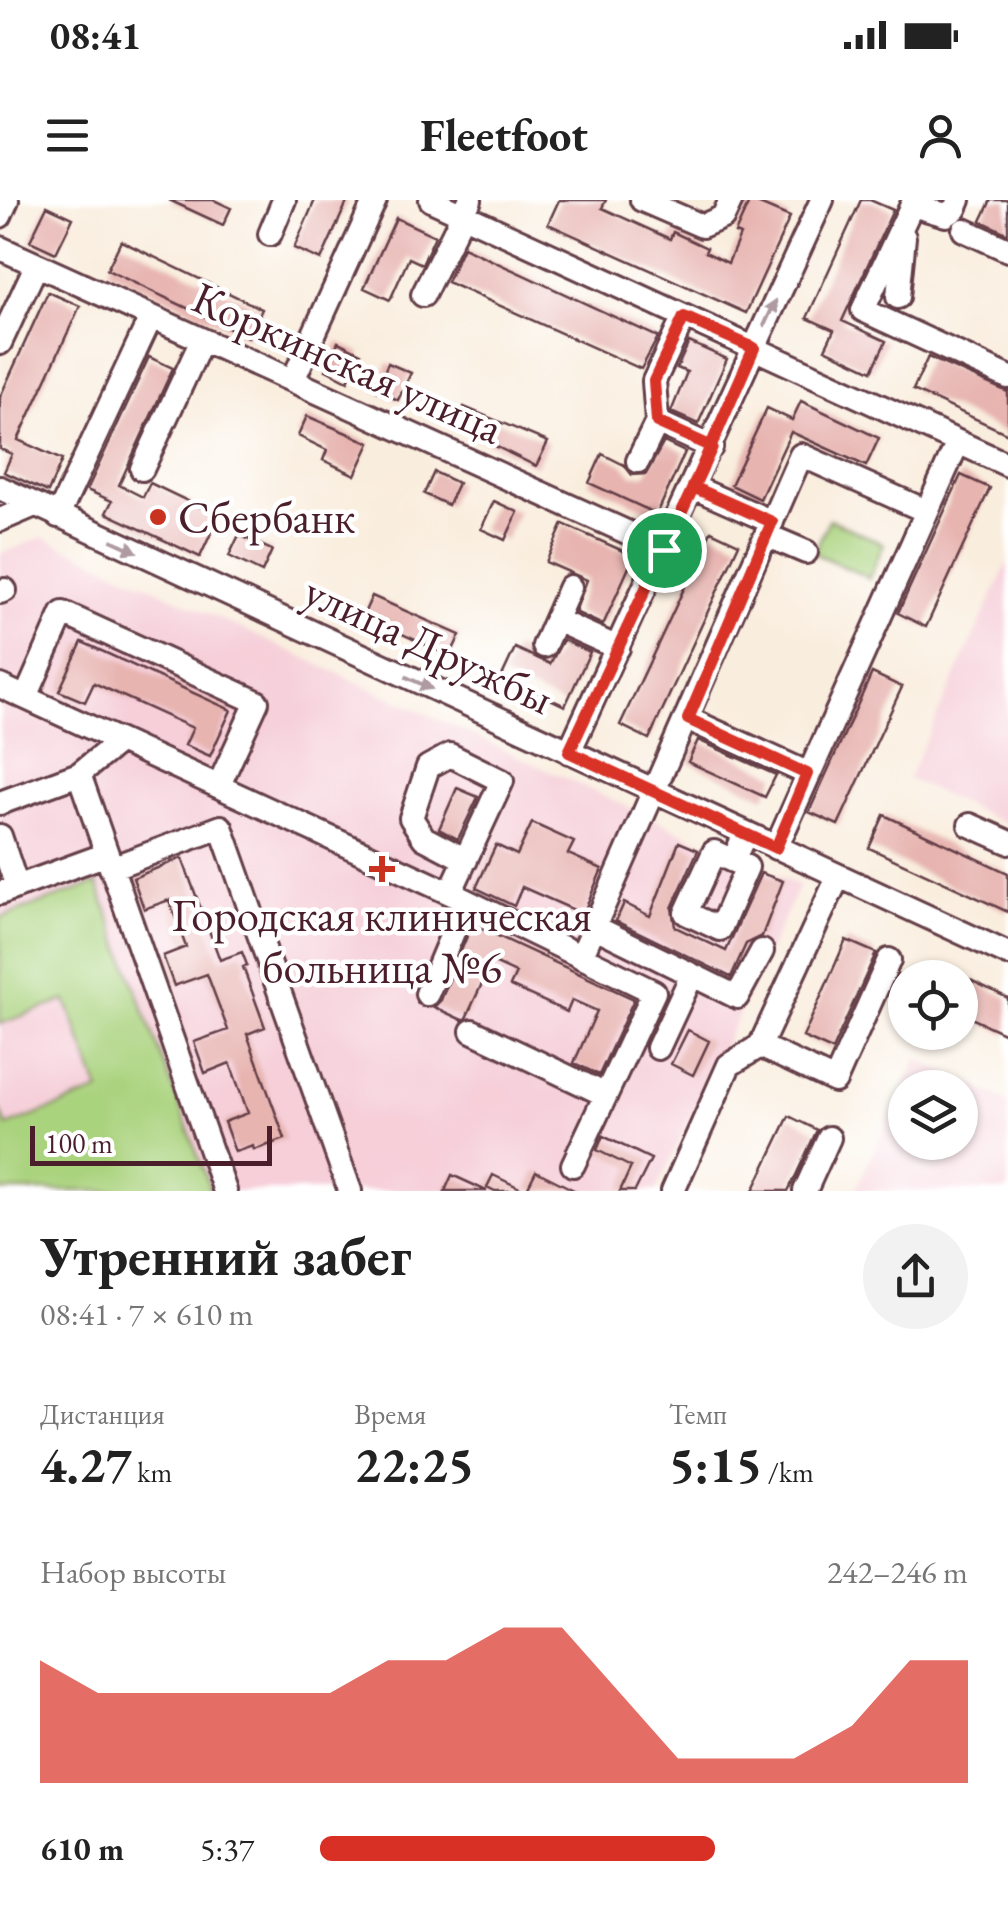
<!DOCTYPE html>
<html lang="ru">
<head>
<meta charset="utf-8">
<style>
	body { margin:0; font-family:"EB Garamond",serif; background:#f2f2f2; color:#222; height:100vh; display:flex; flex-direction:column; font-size:38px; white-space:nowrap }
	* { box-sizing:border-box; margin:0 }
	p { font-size:32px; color:#767676 }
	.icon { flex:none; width:55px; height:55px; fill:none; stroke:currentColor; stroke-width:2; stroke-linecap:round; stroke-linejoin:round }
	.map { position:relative; height:991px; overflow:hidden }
	.details { display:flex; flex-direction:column; background:#fff; flex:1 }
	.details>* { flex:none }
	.controls { position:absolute; left:888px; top:760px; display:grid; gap:20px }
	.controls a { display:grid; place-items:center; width:90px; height:90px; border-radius:50%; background:#fff; box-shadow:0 2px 8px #0004; font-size:50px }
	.scale { position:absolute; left:30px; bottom:25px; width:242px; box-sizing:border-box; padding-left:10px; border:5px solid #4a1f2b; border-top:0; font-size:28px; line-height:35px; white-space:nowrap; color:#4a1f2b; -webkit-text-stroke:8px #fff; paint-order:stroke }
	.pin { position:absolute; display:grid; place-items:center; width:85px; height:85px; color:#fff; margin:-42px; border:5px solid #fff; border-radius:50%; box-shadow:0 2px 10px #0007 }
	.round { display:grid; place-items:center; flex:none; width:105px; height:105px; border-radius:52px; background:#f2f2f2 }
	.headline { display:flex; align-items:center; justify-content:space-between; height:170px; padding:0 40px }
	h1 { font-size:55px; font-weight:700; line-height:75px }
	.stats { display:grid; grid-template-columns:repeat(3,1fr); gap:15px; height:170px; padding:10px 40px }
	.stats div { display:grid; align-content:center }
	.stats b { font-size:50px; font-weight:700 }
	.stats small { font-size:28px; font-weight:400 }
	.stats p { font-size:28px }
	.chart { height:280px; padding:20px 40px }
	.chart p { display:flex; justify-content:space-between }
	.chart svg { width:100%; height:180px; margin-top:10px; fill:#d93025; opacity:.7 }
	ul { padding:0 40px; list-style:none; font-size:32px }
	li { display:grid; grid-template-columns:160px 120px 1fr; align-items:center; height:75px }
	li i { height:25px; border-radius:12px; background:#d93025 }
	.status { display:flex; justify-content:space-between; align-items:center; height:70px; padding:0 50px; background:#fff; direction:ltr }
	.status svg { height:28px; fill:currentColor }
	header { display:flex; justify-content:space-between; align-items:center; height:130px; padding:0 40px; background:#fff; font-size:45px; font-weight:700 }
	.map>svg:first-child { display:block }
	.built { fill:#f6cfd9; fill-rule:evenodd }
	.green { fill:#aad37e; stroke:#7a7954; stroke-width:2.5 }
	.building { fill:#e7b4b0 }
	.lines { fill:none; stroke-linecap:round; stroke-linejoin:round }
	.minor-casing { stroke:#643e46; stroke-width:28 }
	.minor { stroke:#fff; stroke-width:22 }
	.oneway { fill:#ae9aa0 }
	.route-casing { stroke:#fff; stroke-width:20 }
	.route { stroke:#d93025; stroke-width:12 }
	.poi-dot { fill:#c8321e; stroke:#fff; stroke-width:4 }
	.labels { text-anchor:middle; stroke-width:9; stroke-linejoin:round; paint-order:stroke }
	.street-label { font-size:45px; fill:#4a1f2b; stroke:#fff }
	.poi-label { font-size:45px; fill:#4a1f2b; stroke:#fff; text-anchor:start }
</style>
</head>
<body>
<div class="status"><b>08:41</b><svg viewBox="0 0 49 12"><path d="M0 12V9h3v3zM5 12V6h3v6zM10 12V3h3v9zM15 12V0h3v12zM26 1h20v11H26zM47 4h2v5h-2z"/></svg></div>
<header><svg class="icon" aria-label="menu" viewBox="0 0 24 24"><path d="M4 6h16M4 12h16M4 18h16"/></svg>Fleetfoot<svg class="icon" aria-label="person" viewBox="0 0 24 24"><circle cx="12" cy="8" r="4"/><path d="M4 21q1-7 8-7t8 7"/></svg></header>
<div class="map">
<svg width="1008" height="991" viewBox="0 0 1008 991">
	<rect width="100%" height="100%" fill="#fff"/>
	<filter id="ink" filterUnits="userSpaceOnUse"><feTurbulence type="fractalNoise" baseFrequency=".01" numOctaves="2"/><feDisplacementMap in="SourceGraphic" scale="20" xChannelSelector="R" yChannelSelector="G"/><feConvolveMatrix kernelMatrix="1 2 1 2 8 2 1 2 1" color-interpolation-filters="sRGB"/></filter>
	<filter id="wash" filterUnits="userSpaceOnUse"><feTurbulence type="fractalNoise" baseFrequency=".0048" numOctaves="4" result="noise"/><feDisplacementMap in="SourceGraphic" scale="40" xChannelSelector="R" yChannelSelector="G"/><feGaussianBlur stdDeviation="2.25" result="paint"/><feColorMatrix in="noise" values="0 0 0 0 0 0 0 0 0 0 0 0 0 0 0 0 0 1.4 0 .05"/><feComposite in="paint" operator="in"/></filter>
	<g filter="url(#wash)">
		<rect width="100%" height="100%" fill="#f9eddd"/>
		<path class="built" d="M 43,337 L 799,686 L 656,991 L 211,991 L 97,683 L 0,718 L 0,354 Z
			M 1008,362 L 1008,625 L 908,579 Z
			M 66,800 L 100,892 L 6,926 L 0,909 L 0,824 Z
			M 917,859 L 1008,902 L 1008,991 L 855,991 ZM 905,888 L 960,888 L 960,942 L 905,942 Z"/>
		<path class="green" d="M 829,319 L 884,344 L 869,378 L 814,353 Z
			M 97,683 L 211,991 L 0,991 L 0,909 L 7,926 L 100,891 L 66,800 L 0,824 L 0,718 Z"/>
		<g id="blocks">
			<path class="building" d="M 169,0 L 214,0 L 231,8 L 223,25 Z
				M 315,0 L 348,0 L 321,60 L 294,48 Z
				M 559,0 L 606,0 L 602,8 L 670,39 L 673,32 L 707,48 L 705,52 L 728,63 L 740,35 L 735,33 L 750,0 L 790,17 L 746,113 L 548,24 Z
				M 861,0 L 870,0 L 893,10 L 842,121 L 886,141 L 872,171 L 825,149 L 834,130 L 807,118 Z
				M 991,0 L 1008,0 L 1008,34 L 981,21 Z
				M 47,6 L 73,18 L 56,53 L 30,41 Z
				M 396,18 L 435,36 L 422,64 L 409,58 L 390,100 L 364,88 Z
				M 121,41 L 262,109 L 248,137 L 107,70 Z
				M 463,47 L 658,137 L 641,169 L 447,82 Z
				M 48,92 L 80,106 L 18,240 L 62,260 L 48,292 L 4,272 L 12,254 L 0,249 L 0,197 Z
				M 338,142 L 361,153 L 348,181 L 326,170 Z
				M 689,142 L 727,159 L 698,224 L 671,212 L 687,172 L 677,168 Z
				M 149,157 L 173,168 L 119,285 L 143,297 L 150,283 L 219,316 L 200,357 L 106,313 L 112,301 L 87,290 Z
				M 928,157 L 1008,192 L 1008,234 L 913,190 Z
				M 388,163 L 411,173 L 398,200 L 376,190 Z
				M 801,201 L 879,238 L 866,266 L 791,232 L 760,299 L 731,285 L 767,208 L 792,220 Z
				M 464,207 L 548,242 L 536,266 L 456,227 Z
				M 307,216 L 370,243 L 355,275 L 323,260 L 327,250 L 298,236 Z
				M 664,242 L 685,252 L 657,314 L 589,283 L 602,254 L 624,265 L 632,275 L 646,274 Z
				M 434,272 L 458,283 L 448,305 L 424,294 Z
				M 961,275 L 990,288 L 926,427 L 898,413 Z
				M 494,301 L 518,312 L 505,340 L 481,329 Z
				M 563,324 L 634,356 L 603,425 L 575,412 L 587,380 L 546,362 Z
				M 711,331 L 739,344 L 649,539 L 620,525 Z
				M 239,335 L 272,350 L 262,372 L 229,356 Z
				M 372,396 L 460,435 L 450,456 L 363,416 Z
				M 563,440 L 590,452 L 565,506 L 502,476 L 515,448 L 550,464 Z
				M 82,442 L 231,510 L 210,556 L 185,545 L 193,528 L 94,483 L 85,502 L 59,491 Z
				M 872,473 L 902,487 L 838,625 L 809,612 Z
				M 698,540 L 776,575 L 765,597 L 688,562 Z
				M 457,588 L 478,597 L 458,639 L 439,629 Z
				M 884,615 L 1008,673 L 1008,712 L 869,648 Z
				M 532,623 L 574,642 L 568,654 L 602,669 L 583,714 L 522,687 L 514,706 L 476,688 L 496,645 L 517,655 Z
				M 679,642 L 698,650 L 672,708 L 675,727 L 726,751 L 761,673 L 783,681 L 762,736 L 746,744 L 731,777 L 616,721 L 624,703 L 650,716 Z
				M 182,658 L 220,760 L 242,752 L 247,765 L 243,767 L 265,827 L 247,834 L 285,939 L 254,950 L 253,946 L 235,952 L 224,922 L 248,913 L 230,863 L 205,873 L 194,842 L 228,830 L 207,774 L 174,786 L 163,756 L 186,747 L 169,700 L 144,709 L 133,678 Z
				M 472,724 L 634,799 L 599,875 L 574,863 L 597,811 L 572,800 L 567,812 L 510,786 L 516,773 L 492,762 L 466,818 L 462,820 L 434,807 L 441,800 Z
				M 846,740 L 876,753 L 832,850 L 803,837 Z
				M 960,775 L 1008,798 L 1008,835 L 960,813 Z
				M 688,830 L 709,841 L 693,875 L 671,864 Z
				M 789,916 L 817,930 L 796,975 L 788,991 L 753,991 Z
				M 603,936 L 651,959 L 635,991 L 620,991 L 631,967 L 597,950 Z
				M 536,971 L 576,991 L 526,991 Z
				M 452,975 L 487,991 L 445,991 Z
				M 493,975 L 526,991 L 495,991 L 487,987 Z"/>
		</g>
	</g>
	<g filter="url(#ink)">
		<use href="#blocks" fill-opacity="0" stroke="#643e46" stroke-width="2.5"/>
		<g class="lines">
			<g class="minor-casing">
				<path id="minor" d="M 431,0 L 1008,265
					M 642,0 L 702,26 L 723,17 L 731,0
					M 959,0 L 955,9 L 946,15 L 912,5 L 863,110 L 1008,177
					M 0,16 L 7,0
					M 964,30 L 1008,50
					M 270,34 L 284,0
					M 0,48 L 664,349
					M 423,95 L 470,0
					M 898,97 L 904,37
					M 684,117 L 654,181 L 657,222 L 711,247
					M 0,143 L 36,66
					M 293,180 L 375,0
					M 638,261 L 657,222
					M 142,269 L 202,140
					M 693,287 L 772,322
					M 0,288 L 1008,754
					M 58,316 L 151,117
					M 0,320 L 35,305
					M 766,335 L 806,352
					M 0,392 L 5,390
					M 556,420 L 618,448
					M 544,446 L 570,387
					M 0,486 L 120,541
					M 26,497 L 63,413 L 257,502 L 219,585
					M 688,519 L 807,573
					M 569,552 L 822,0
					M 79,574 L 225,991
					M 0,603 L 79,574 L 120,541 L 450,693 L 654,792 L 573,965
					M 970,625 L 1008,642
					M 0,636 L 17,687
					M 776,648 L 958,242
					M 733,661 L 714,652 L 686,713 L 720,729 L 747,667 L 733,661 L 745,634
					M 111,668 L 221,627 L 350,991
					M 838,677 L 760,846 L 835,881 L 889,760
					M 0,693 L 107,654
					M 450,693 L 502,581 L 450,555 L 428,567 L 411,618 L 424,638 L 466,660
					M 595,727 L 737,797 L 762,751
					M 581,757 L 801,255 L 926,311
					M 427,794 L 466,701
					M 472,831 L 606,895
					M 658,848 L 692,775
					M 673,991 L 729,865 L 760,846
					M 805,991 L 829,938"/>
			</g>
			<use href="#minor" class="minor"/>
		</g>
		<defs><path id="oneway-solid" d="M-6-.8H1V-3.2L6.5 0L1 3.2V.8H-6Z" transform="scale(2.5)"/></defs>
		<g class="oneway">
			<use href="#oneway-solid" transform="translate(770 113) rotate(-65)"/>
			<use href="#oneway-solid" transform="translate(124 346) rotate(25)"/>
			<use href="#oneway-solid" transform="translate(419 483) rotate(25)"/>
		</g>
	</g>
	<g class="lines" filter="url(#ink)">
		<g class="route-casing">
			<path id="route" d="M 664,350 L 569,552 L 776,648 L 807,574 L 688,519 L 772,322 L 693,287 L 754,148 L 684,117 L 654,181 L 657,222 L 712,247 L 664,350"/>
		</g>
		<use href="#route" class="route"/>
	</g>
	<g class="poi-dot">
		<circle cx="158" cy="317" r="10"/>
		<path d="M377 654h10v10h10v10h-10v10h-10v-10h-10v-10h10z"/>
	</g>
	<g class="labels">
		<g class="street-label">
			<text transform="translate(348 162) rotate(24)" y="16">Коркинская улица</text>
			<text transform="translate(429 444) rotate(25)" y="16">улица Дружбы</text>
		</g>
		<g class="poi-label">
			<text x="178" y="333">Сбербанк</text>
			<text x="382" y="731" text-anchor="middle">Городская клиническая<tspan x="382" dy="52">больница №6</tspan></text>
		</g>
	</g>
</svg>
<div class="controls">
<a><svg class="icon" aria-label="locate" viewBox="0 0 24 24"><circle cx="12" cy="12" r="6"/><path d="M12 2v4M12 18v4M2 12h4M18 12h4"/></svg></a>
<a><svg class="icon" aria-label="layers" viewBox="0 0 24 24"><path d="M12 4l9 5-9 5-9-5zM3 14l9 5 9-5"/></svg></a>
</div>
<div class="scale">100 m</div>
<div class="pin" style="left:664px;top:350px;background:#1e9e55"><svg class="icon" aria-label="arrive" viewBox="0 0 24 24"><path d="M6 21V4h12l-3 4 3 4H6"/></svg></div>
</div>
<section class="details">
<div class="headline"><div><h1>Утренний забег</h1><p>08:41 · 7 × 610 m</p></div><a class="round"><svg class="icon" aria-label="share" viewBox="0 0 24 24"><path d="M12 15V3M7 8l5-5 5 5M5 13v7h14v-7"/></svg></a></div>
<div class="stats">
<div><p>Дистанция</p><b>4.27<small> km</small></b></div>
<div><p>Время</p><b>22:25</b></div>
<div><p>Темп</p><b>5:15<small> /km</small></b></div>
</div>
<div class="chart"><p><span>Набор высоты</span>242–246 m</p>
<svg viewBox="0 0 160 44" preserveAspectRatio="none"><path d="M0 44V14L10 22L20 22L30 22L40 22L50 22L60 14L70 14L80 6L90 6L100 22L110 38L120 38L130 38L140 30L150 14L160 14V44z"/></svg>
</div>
<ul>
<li><b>610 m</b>5:37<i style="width:61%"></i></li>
</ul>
</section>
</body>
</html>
